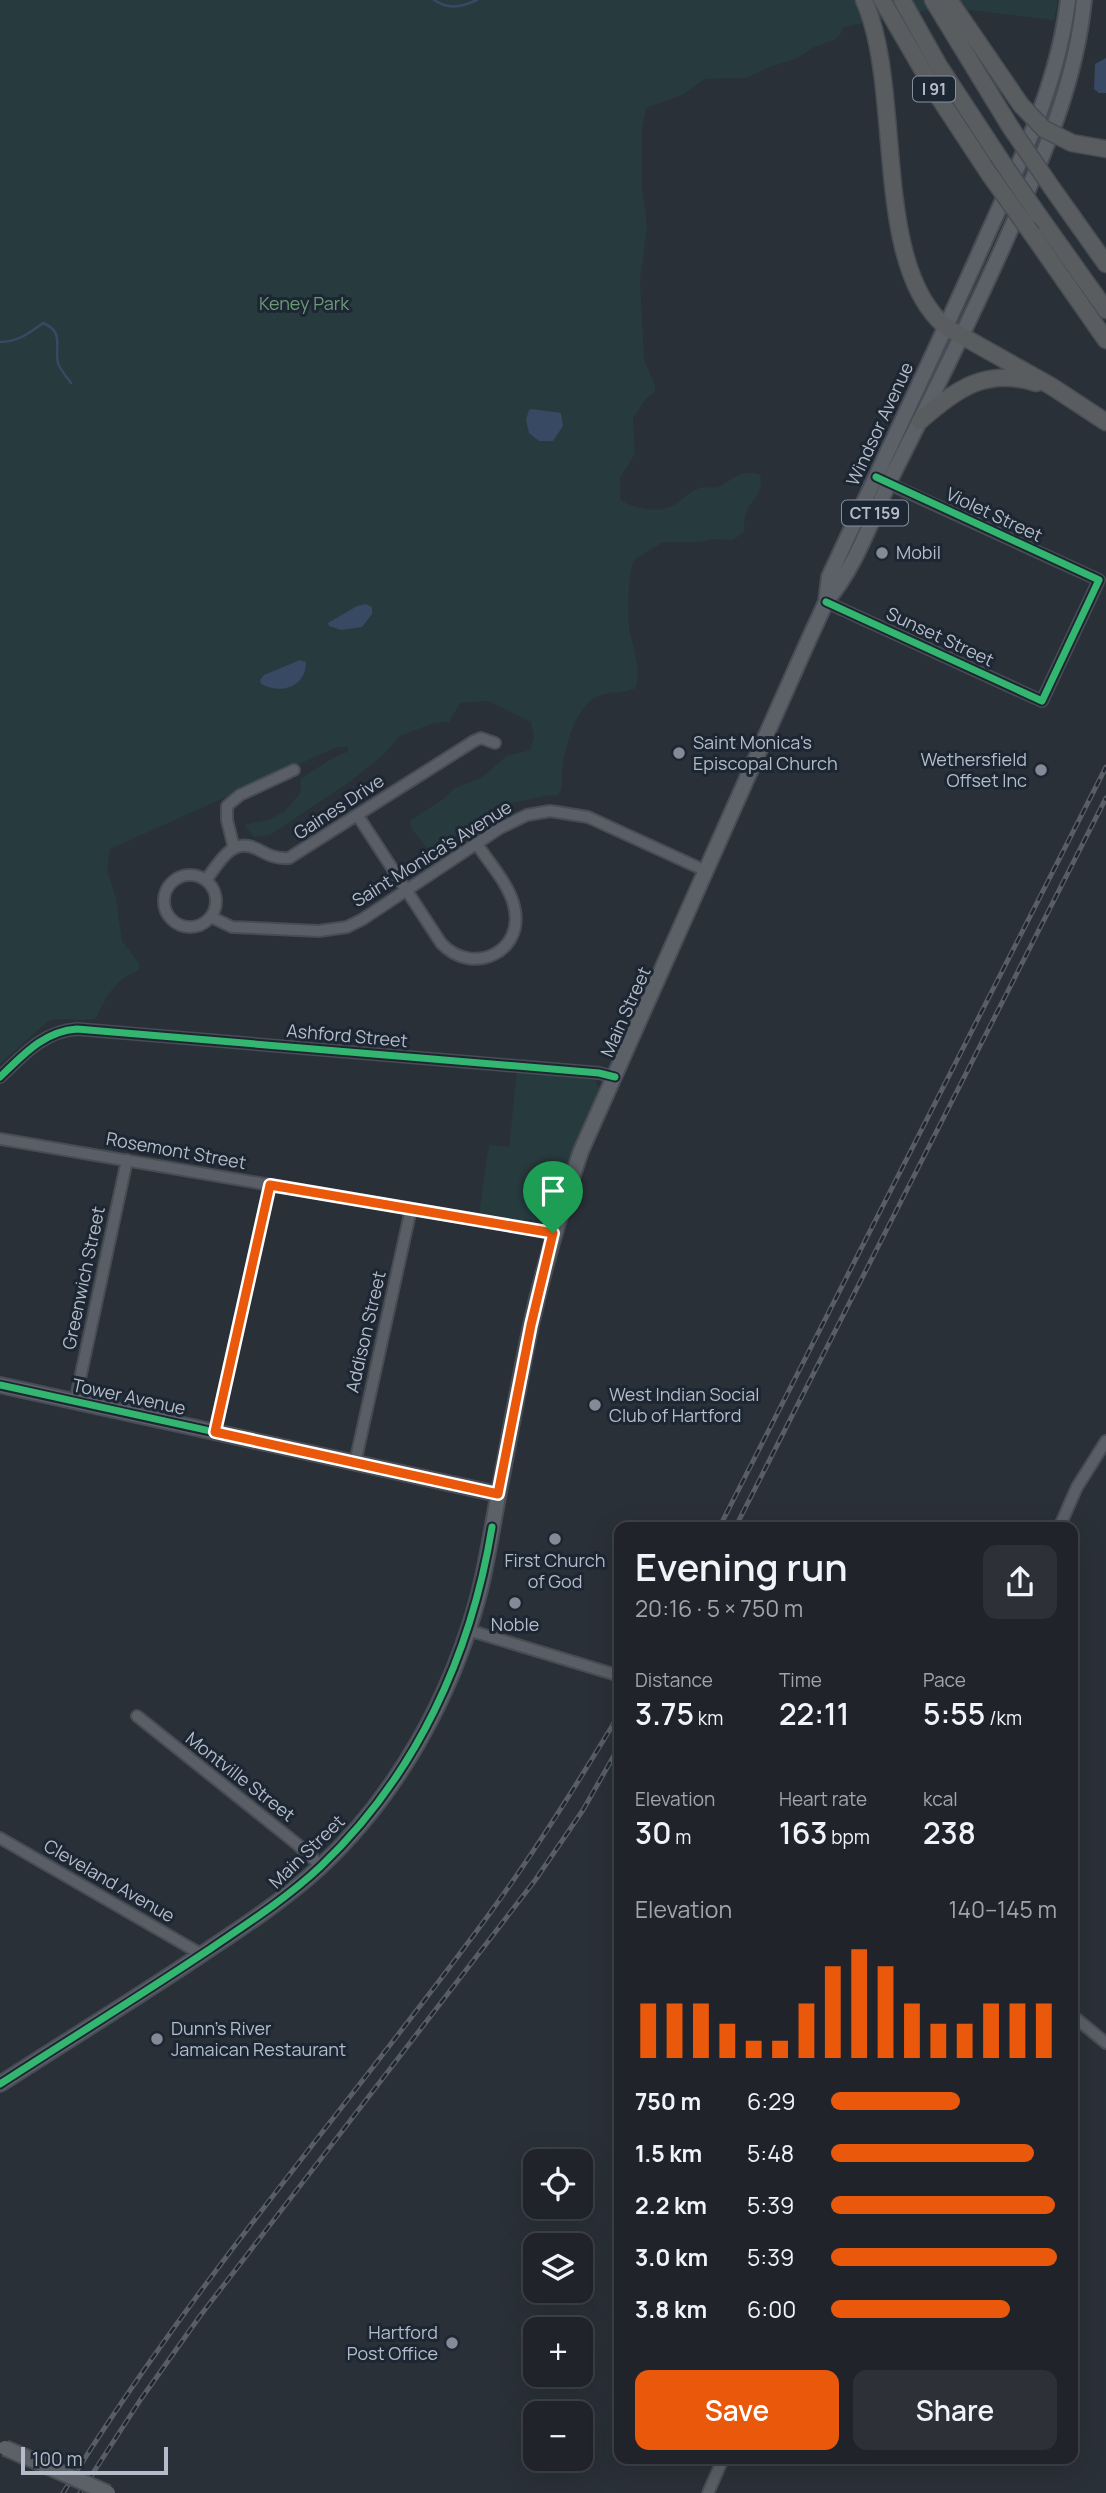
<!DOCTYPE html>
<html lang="en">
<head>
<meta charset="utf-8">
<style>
	body { margin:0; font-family:Manrope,sans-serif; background:#2d3036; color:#f1f3f6; height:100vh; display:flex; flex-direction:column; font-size:26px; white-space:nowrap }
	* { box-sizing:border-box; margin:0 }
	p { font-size:23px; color:#a2a4a8 }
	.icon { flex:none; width:38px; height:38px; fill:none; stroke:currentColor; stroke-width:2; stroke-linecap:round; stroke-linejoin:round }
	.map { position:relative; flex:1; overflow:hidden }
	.side { position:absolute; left:614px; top:1522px; width:464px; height:942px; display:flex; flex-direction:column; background:#20242a; border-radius:14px; box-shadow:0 7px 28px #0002,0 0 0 2px #3d4147 }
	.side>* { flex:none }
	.buttons { position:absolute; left:523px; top:2149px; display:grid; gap:14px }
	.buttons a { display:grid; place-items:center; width:70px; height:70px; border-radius:14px; background:#20242a; box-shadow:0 7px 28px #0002,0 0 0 2px #3d4147; font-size:35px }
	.scale { position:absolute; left:21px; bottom:18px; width:147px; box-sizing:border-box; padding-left:7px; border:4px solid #b4bcc9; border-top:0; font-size:19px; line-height:24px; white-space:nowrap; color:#b4bcc9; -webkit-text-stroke:5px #1d2633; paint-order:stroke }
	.pin { position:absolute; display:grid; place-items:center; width:60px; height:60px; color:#fff; margin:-72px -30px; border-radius:50% 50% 50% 0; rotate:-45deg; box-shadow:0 0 7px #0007 }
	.pin .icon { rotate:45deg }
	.round { display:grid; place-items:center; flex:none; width:74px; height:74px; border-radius:14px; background:#2d3036 }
	.head { display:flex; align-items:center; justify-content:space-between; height:119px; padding:0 21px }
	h1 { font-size:38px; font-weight:600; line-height:52px }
	.figures { display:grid; grid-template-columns:repeat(3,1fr); gap:10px; height:119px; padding:7px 21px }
	.figures div { display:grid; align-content:center }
	.figures b { font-size:30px; font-weight:600 }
	.figures small { font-size:19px; font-weight:400 }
	.figures p { font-size:19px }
	.chart { height:196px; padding:14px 21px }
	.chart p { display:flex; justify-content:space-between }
	.chart svg { width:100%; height:126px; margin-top:7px; stroke:#ea580c; stroke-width:6 }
	.action { display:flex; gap:14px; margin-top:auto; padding:14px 21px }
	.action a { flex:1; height:80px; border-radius:14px; background:#ea580c; color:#fff; font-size:28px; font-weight:600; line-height:80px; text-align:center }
	.action a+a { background:#2d3036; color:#f1f3f6 }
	ul { padding:0 21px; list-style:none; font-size:23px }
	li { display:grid; grid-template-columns:112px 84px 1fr; align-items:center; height:52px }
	li i { height:18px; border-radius:9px; background:#ea580c }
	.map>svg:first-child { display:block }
	.green { fill:#273a3e }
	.water { fill:#384963 }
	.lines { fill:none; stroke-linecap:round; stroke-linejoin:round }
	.stream { stroke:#384963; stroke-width:2.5 }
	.minor-casing { stroke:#484c53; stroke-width:14 }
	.major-casing { stroke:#484c55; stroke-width:18 }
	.highway-casing { stroke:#474c53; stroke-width:19 }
	.minor { stroke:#5a5e66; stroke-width:10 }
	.major { stroke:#5c6168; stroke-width:14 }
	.highway { stroke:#5a5d60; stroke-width:16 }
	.rail-casing { stroke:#595d64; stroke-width:5 }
	.rail { stroke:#1d2633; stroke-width:2.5; stroke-dasharray:8; stroke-linecap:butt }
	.major-bridge-casing { stroke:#484c55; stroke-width:18; stroke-linecap:butt }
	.highway-bridge-casing { stroke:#474c53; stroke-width:19; stroke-linecap:butt }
	.major-bridge { stroke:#5c6168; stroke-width:14 }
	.highway-bridge { stroke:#5a5d60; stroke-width:16 }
	.cycleway-casing { stroke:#1d2633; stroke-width:11 }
	.cycleway { stroke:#33b770; stroke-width:7 }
	.route-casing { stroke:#fff; stroke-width:14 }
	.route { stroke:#ea580c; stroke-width:9 }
	.poi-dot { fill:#848b96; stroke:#1d2633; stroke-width:2.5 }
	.labels { text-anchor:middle; stroke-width:6; stroke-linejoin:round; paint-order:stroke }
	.shield { fill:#1d2633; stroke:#878f9c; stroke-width:2 }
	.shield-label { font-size:16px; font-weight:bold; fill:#b4bcc9 }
	.park-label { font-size:18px; fill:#6b9a76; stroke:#1d2633 }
	.street-label { font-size:18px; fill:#b4bcc9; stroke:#1d2633 }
	.poi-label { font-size:18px; fill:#b4bcc9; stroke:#1d2633; text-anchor:start }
</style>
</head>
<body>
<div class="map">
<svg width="1106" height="2493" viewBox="0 0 1106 2493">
	<rect width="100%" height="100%" fill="#2a3038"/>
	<path class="green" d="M 0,0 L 1058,0 L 1054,20 L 944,7 L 843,27 L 840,35 L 834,40 L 814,47 L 798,58 L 772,66 L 746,78 L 705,79 L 682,95 L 646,108 L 642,129 L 642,187 L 647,228 L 640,280 L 644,360 L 655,385 L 655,392 L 645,400 L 633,418 L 635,453 L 620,478 L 620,499 C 631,509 658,513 672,506 C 681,501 688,492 699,488 C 706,486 714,489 720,486 C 736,478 739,469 760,475 C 765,492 751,499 746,513 C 744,519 744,526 744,532 L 733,540 L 713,539 L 700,542 L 663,542 L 634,560 C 628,572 627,618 630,633 C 634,650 641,671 636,688 C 624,694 610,691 598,696 C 576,705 565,747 562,769 C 561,778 564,788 558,795 L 545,796 L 513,803 L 461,833 L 443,848 L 427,848 L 411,828 L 410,821 L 443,799 L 455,788 L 481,778 L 507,756 L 530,750 L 534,737 L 531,722 L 489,701 L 460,703 L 449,722 L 434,723 L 400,736 L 383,755 L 351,781 L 270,835 L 254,837 L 244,825 L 267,820 L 284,812 L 299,795 L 301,788 L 300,779 L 333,758 L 347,752 L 348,747 L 337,747 L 110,849 L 107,870 L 116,898 L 122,941 L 139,963 L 139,970 C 113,981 107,996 96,1018 C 81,1023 64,1016 48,1021 L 0,1064 Z
		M 517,1071 L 595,1080 L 599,1088 L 551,1208 L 549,1208 L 545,1218 L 542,1220 L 524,1219 L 523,1221 L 479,1214 L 489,1145 L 509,1147 Z"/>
	<path class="water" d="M 1106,58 L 1106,93 L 1099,93 L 1094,89 L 1095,64 Z
		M 532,409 L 561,413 L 563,426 L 553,441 L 539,441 L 529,433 L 526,420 L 529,410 Z
		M 366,604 L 372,607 L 372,614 L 362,627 L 341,630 L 329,626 L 328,623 L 357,606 Z
		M 300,660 L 306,662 C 306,687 281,695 261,684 L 260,680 L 264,675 Z"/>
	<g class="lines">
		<path class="stream" d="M 434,0 C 449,10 461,7 477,0
			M 0,342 C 17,342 30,333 43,323 C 65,332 54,346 58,363 C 60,370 67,377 71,383"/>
		<g class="minor-casing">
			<path id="minor" d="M 826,602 L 1042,701 L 1099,580 L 883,481
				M 358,816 L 441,943 C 472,977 526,952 514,906 C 509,884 489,863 477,844
				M 234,848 L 227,820 L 227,806 L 240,795 L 294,770
				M164 901a26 26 0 1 1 52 0a26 26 0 1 1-52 0Z
				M 206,880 C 219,863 232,836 257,849 C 268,855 276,859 289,858 L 474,741 L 481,738 L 495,743
				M 211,917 L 232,927 L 319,931 L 347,927 L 363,919 L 500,828 L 527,815 L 550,811 L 588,817 L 706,871
				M 0,1077 C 23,1055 44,1031 77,1029 L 599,1073 L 615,1077
				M 0,1139 L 553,1233
				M 75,1402 L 127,1160
				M 215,1432 L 270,1185
				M 355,1463 L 411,1209
				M 1059,1528 L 1077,1487 L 1106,1441
				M 468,1630 L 620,1676
				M 137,1716 L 297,1844 L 321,1866
				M 0,1838 L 201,1954
				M 1073,2016 L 1106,2043
				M 708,2493 L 723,2459"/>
		</g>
		<g class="major-casing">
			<path id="major" d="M 827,600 C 856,568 875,510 895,470 C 936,389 976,309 1012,226 C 1045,153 1076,81 1084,0
				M 0,1385 L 498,1494
				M 0,2084 C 62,2044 125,2005 187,1964 C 232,1934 278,1905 319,1868 C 397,1796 452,1696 479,1594 C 487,1562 492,1529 498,1497 C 509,1440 519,1382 531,1325 C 544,1266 561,1209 581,1151 L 809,639 L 826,602 L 829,577 C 881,465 935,353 985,240 C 1020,162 1058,85 1068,0"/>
		</g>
		<g class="highway-casing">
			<path id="highway" d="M 864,0 C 904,90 871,264 946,327 L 1051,386 L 1106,422
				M 882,0 L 936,93 L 990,175
				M 902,0 L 939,66 L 998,156
				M 933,0 L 1011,128
				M 949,0 L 1021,105
				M 1072,143 L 1106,149
				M 1052,188 L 1106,264
				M 1039,216 L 1106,310
				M 1032,234 L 1106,340
				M 920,421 C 956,389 986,367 1036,383"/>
		</g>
		<use href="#minor" class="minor"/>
		<use href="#major" class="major"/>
		<use href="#highway" class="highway"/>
		<g class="rail-casing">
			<path id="rail" d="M 719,1528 L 1106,767
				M 735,1528 L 1106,798
				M 63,2493 C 189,2288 348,2107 490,1913 C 537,1849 579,1781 620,1713
				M 80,2493 L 141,2399 L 200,2316 L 536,1879 L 583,1810 L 620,1745"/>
		</g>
		<use href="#rail" class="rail"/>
		<g class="major-bridge-casing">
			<path id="major-bridge" d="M 5,2448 L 108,2493"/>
		</g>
		<g class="highway-bridge-casing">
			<path id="highway-bridge" d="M 1021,105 L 1044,129 L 1072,143
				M 1011,128 L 1052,188
				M 998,156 L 1039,216
				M 990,175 L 1032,234"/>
		</g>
		<use href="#major-bridge" class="major-bridge"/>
		<use href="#highway-bridge" class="highway-bridge"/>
		<g class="cycleway-casing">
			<path id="cycleway" d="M 826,602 L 1042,701 L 1099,580 L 876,477
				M 0,1077 C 23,1055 44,1031 77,1029 L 599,1073 L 615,1077
				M 0,1385 L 498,1494
				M 0,2084 C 70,2039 141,1995 210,1949 C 248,1923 287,1898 320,1867 C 416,1776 471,1655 492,1527"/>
		</g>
		<use href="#cycleway" class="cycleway"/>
	</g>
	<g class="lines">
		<g class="route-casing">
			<path id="route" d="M 270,1185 L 553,1233 L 531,1325 L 498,1494 L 215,1432 Z"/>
		</g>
		<use href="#route" class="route"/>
	</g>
	<g class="poi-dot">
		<circle cx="882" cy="553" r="7"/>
		<circle cx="679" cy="753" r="7"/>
		<circle cx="1041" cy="770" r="7"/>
		<circle cx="595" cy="1405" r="7"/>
		<circle cx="555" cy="1539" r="7"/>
		<circle cx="515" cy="1603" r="7"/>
		<circle cx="157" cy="2039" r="7"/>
		<circle cx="452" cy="2343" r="7"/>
	</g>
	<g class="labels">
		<g class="shield">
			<rect x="913" y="76.5" width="42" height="25" rx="5"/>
			<rect x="842" y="500.5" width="66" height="25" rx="5"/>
		</g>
		<g class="shield-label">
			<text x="934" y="95">I 91</text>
			<text x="875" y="519">CT 159</text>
		</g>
		<g class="park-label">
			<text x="304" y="310">Keney Park</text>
		</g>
		<g class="street-label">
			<text transform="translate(880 424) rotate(-65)" y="6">Windsor Avenue</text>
			<text transform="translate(994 515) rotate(25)" y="6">Violet Street</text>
			<text transform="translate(940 637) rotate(25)" y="6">Sunset Street</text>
			<text transform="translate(339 807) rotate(-33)" y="6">Gaines Drive</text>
			<text transform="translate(432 854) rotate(-32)" y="6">Saint Monica's Avenue</text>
			<text transform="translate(626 1012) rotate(-66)" y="6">Main Street</text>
			<text transform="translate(347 1036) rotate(5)" y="6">Ashford Street</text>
			<text transform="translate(176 1151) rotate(10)" y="6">Rosemont Street</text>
			<text transform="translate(84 1278) rotate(-78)" y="6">Greenwich Street</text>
			<text transform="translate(366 1332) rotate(-77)" y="6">Addison Street</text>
			<text transform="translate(129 1397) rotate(12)" y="6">Tower Avenue</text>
			<text transform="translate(240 1777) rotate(38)" y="6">Montville Street</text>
			<text transform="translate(307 1852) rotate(-44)" y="6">Main Street</text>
			<text transform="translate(109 1881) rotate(30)" y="6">Cleveland Avenue</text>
		</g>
		<g class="poi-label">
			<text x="896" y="559">Mobil</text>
			<text x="693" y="749">Saint Monica's<tspan x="693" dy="21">Episcopal Church</tspan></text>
			<text x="1027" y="766" text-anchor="end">Wethersfield<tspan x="1027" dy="21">Offset Inc</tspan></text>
			<text x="609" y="1401">West Indian Social<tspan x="609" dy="21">Club of Hartford</tspan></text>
			<text x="555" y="1567" text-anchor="middle">First Church<tspan x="555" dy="21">of God</tspan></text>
			<text x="515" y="1631" text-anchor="middle">Noble</text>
			<text x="171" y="2035">Dunn's River<tspan x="171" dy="21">Jamaican Restaurant</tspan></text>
			<text x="438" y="2339" text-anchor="end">Hartford<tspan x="438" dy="21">Post Office</tspan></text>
		</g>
	</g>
</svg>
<div class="buttons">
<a><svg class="icon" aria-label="locate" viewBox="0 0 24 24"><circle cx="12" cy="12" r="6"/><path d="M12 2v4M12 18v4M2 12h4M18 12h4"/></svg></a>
<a><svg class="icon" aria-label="layers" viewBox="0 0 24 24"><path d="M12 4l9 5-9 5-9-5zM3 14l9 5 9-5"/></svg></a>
<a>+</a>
<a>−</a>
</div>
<div class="scale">100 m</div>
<div class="pin" style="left:553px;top:1233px;background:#1e9e55"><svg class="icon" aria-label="arrive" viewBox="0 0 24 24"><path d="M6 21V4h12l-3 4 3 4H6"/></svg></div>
<section class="side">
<div class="head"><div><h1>Evening run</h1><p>20:16 · 5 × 750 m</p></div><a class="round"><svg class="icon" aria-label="share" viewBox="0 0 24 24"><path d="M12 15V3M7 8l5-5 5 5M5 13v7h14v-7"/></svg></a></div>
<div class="figures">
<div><p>Distance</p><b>3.75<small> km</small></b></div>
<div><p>Time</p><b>22:11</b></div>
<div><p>Pace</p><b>5:55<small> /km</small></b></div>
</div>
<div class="figures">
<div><p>Elevation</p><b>30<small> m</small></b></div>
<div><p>Heart rate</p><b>163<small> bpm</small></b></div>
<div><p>kcal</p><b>238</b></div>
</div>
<div class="chart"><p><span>Elevation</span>140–145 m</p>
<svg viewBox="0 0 160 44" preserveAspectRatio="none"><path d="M5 44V25M15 44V25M25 44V25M35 44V32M45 44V38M55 44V38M65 44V25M75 44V12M85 44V6M95 44V12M105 44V25M115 44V32M125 44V32M135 44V25M145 44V25M155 44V25"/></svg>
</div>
<ul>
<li><b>750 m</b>6:29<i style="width:57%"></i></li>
<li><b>1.5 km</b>5:48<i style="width:90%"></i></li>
<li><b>2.2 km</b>5:39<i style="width:99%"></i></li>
<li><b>3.0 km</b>5:39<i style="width:100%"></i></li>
<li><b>3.8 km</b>6:00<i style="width:79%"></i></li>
</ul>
<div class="action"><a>Save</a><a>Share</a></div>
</section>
</div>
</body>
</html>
